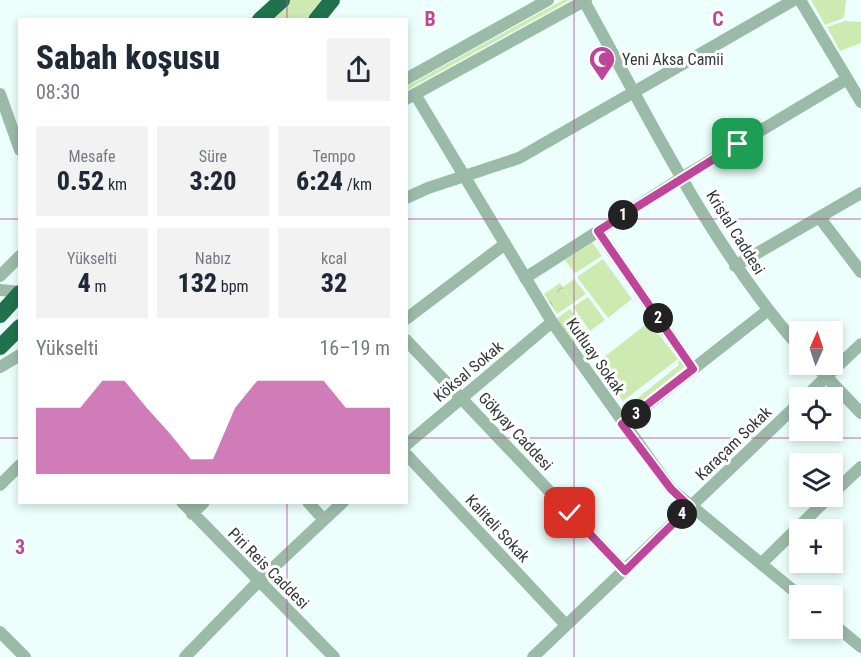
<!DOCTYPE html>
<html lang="tr">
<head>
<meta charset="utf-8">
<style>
	body { margin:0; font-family:"Roboto Condensed",sans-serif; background:#f2f2f3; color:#1f2937; height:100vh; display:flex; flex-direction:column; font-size:22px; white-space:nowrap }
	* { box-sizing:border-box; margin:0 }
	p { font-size:20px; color:#747a83 }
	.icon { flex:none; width:33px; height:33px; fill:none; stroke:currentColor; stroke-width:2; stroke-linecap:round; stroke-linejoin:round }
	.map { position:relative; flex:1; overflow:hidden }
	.side { position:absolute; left:18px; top:18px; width:390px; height:486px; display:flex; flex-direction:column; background:#fff; border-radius:0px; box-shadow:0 3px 9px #0003 }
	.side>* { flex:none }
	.needle { width:39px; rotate:3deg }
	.buttons { position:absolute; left:789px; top:321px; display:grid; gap:12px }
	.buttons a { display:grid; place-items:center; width:54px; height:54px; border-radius:0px; background:#fff; box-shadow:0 3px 9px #0003; font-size:30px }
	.pin { position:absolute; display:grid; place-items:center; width:51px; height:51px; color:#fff; margin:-26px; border-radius:12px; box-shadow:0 3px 9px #0006 }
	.km { position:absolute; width:30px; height:30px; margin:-15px; border-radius:50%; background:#222; color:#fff; font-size:16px; line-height:30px; text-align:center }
	.round { display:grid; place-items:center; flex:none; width:63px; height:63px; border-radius:0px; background:#f2f2f3 }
	.headline { display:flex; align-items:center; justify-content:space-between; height:102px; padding:0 18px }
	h1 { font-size:33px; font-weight:800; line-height:45px }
	.metrics { display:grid; grid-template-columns:repeat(3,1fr); gap:9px; height:102px; padding:6px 18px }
	.metrics div { display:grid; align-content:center; border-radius:0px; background:#f2f2f3; text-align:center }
	.metrics b { font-size:26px; font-weight:800 }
	.metrics small { font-size:16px; font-weight:400 }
	.metrics p { font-size:16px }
	.chart { height:168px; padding:12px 18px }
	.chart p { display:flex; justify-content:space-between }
	.chart svg { width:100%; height:108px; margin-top:6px; fill:#bd469b; opacity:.7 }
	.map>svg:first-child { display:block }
	.green { fill:#cdeab0 }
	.forest { fill:url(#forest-crowns) }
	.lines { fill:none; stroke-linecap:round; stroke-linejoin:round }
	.minor { stroke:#9bbba8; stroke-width:12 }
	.highway { stroke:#1f724d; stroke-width:16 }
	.route-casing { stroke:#fff; stroke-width:12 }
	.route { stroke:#bd469b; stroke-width:8 }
	.grid { fill:none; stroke:#bd469b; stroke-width:1.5; stroke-opacity:0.55 }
	.labels { text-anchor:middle; stroke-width:6; stroke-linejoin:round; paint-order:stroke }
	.poi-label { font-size:16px; fill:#333a39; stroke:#fff; text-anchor:start }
	.street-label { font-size:16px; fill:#333a39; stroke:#fff }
	.grid-label { font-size:20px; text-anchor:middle; font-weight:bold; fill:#bd469b; stroke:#fff; stroke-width:6; stroke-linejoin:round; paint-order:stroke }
</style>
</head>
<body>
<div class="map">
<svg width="861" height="657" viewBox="0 0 861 657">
	<defs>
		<pattern id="forest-crowns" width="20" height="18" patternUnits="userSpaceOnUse" patternTransform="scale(1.5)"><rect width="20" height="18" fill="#cdeab0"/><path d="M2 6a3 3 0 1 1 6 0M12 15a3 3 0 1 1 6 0" fill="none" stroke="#b0c998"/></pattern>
	</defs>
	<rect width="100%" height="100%" fill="#ecfffd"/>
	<path class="green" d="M 290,0 L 321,0 L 306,19 L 269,20 Z
		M 563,0 L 570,0 L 407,90 L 407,86 Z
		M 811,0 L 846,0 L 844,18 L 825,25 Z
		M 845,21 L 861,22 L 861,43 L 840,51 L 827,27 Z
		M 592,242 L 602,256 L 575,273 L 565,260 Z
		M 603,259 L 632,299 L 608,318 L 577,277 Z
		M 574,279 L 586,294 L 573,303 L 563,287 Z
		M 588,297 L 605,320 L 590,331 L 573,307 Z
		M 570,309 L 587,333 L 572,345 L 556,319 Z
		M 649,322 L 678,359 L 623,401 L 594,365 Z
		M 681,360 L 684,367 L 633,408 L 625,408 L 679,365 L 678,362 Z"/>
	<path class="forest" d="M 560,283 L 573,303 L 557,314 L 544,294 Z"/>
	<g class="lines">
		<path class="minor" d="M 800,0 L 861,102
			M 584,1 C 650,119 710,246 800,348
			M 406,79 L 548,0
			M 0,94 L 20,150
			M 415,94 L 552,322 L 671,489 L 800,596
			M 406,99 L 586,0
			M 406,198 L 428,188 L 519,158 L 794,0
			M 819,217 L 861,272
			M 598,231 L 693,369
			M 735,266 L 861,193
			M 0,276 L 20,256
			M 525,278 L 683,177 L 847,79
			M 0,290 L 20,292
			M 406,319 L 505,244
			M 406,340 L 625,571
			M 814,364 L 861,413
			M 0,367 L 20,355
			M 804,398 L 861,344
			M 623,424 L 767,311
			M 406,445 L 552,322
			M 406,454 L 566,625
			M 0,485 L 20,465
			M 832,494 L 861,467
			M 182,502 L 334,657
			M 308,502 L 324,520
			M 192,514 L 204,502
			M 761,564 L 830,496
			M 832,623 L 861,647
			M 0,632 L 25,657
			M 185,657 L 259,581 L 343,502
			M 533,657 L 800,402"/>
		<path class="highway" d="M 260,20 L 282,0
			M 316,20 L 332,0
			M 0,315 L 20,293
			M 0,347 L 20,327"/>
	</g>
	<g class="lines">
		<g class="route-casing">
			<path id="route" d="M 570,513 L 625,571 L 690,507 L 671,489 L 622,424 L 693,369 L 598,231 L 738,144"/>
		</g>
		<use href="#route" class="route"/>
	</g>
	<path class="grid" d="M 287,0 L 287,20M 574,0 L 574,657M 0,219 L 20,219M 406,219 L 861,219M 0,438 L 20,438M 406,438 L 861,438M 287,502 L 287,657"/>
	<defs>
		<g id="mosque-pin" transform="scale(1.35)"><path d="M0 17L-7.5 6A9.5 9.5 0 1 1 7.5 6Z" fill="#bd469b" stroke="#fff"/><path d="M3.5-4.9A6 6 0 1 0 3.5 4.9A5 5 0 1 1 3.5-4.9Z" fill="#fff"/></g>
	</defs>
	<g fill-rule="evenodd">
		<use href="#mosque-pin" x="602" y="59"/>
	</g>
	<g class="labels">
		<g class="poi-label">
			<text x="622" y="65">Yeni Aksa Camii</text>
		</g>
		<g class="street-label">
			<text transform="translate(736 232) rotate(58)" y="6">Kristal Caddesi</text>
			<text transform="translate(596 356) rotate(55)" y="6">Kutluay Sokak</text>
			<text transform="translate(468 371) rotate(-40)" y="6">Köksal Sokak</text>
			<text transform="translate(516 431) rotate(47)" y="6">Gökyay Caddesi</text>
			<text transform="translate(733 443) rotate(-44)" y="6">Karaçam Sokak</text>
			<text transform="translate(498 528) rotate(47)" y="6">Kaliteli Sokak</text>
			<text transform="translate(269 568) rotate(45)" y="6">Piri Reis Caddesi</text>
		</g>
	</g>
	<g class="grid-label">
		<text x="430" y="26">B</text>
		<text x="718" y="26">C</text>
		<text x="20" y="554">3</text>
	</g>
</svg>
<div class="buttons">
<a><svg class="needle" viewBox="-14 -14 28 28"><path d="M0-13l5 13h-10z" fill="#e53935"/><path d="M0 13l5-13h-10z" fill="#747a83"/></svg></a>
<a><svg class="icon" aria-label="locate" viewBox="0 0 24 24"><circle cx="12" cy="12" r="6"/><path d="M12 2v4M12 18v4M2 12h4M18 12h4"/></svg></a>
<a><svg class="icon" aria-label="layers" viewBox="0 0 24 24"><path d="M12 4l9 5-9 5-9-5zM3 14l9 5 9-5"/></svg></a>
<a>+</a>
<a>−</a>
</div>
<div class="pin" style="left:738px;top:144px;background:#1e9e55"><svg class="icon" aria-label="arrive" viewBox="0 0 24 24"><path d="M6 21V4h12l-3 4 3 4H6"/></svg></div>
<div class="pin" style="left:570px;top:513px;background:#d93025"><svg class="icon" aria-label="check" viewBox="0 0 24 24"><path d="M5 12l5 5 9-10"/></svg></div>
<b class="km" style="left:623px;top:215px">1</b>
<b class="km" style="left:658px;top:318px">2</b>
<b class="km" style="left:636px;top:414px">3</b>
<b class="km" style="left:682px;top:514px">4</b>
<section class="side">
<div class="headline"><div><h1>Sabah koşusu</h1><p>08:30</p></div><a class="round"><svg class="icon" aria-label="share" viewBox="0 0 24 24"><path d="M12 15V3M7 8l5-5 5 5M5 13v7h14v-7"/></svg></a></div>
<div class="metrics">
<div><p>Mesafe</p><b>0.52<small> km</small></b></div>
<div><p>Süre</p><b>3:20</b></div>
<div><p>Tempo</p><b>6:24<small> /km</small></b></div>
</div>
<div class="metrics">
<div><p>Yükselti</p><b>4<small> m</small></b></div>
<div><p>Nabız</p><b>132<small> bpm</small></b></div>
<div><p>kcal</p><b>32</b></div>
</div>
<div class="chart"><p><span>Yükselti</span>16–19 m</p>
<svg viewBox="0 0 160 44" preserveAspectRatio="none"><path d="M0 44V17L10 17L20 17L30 6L40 6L50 17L60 27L70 38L80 38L90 17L100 6L110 6L120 6L130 6L140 17L150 17L160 17V44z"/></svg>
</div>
</section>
</div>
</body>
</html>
